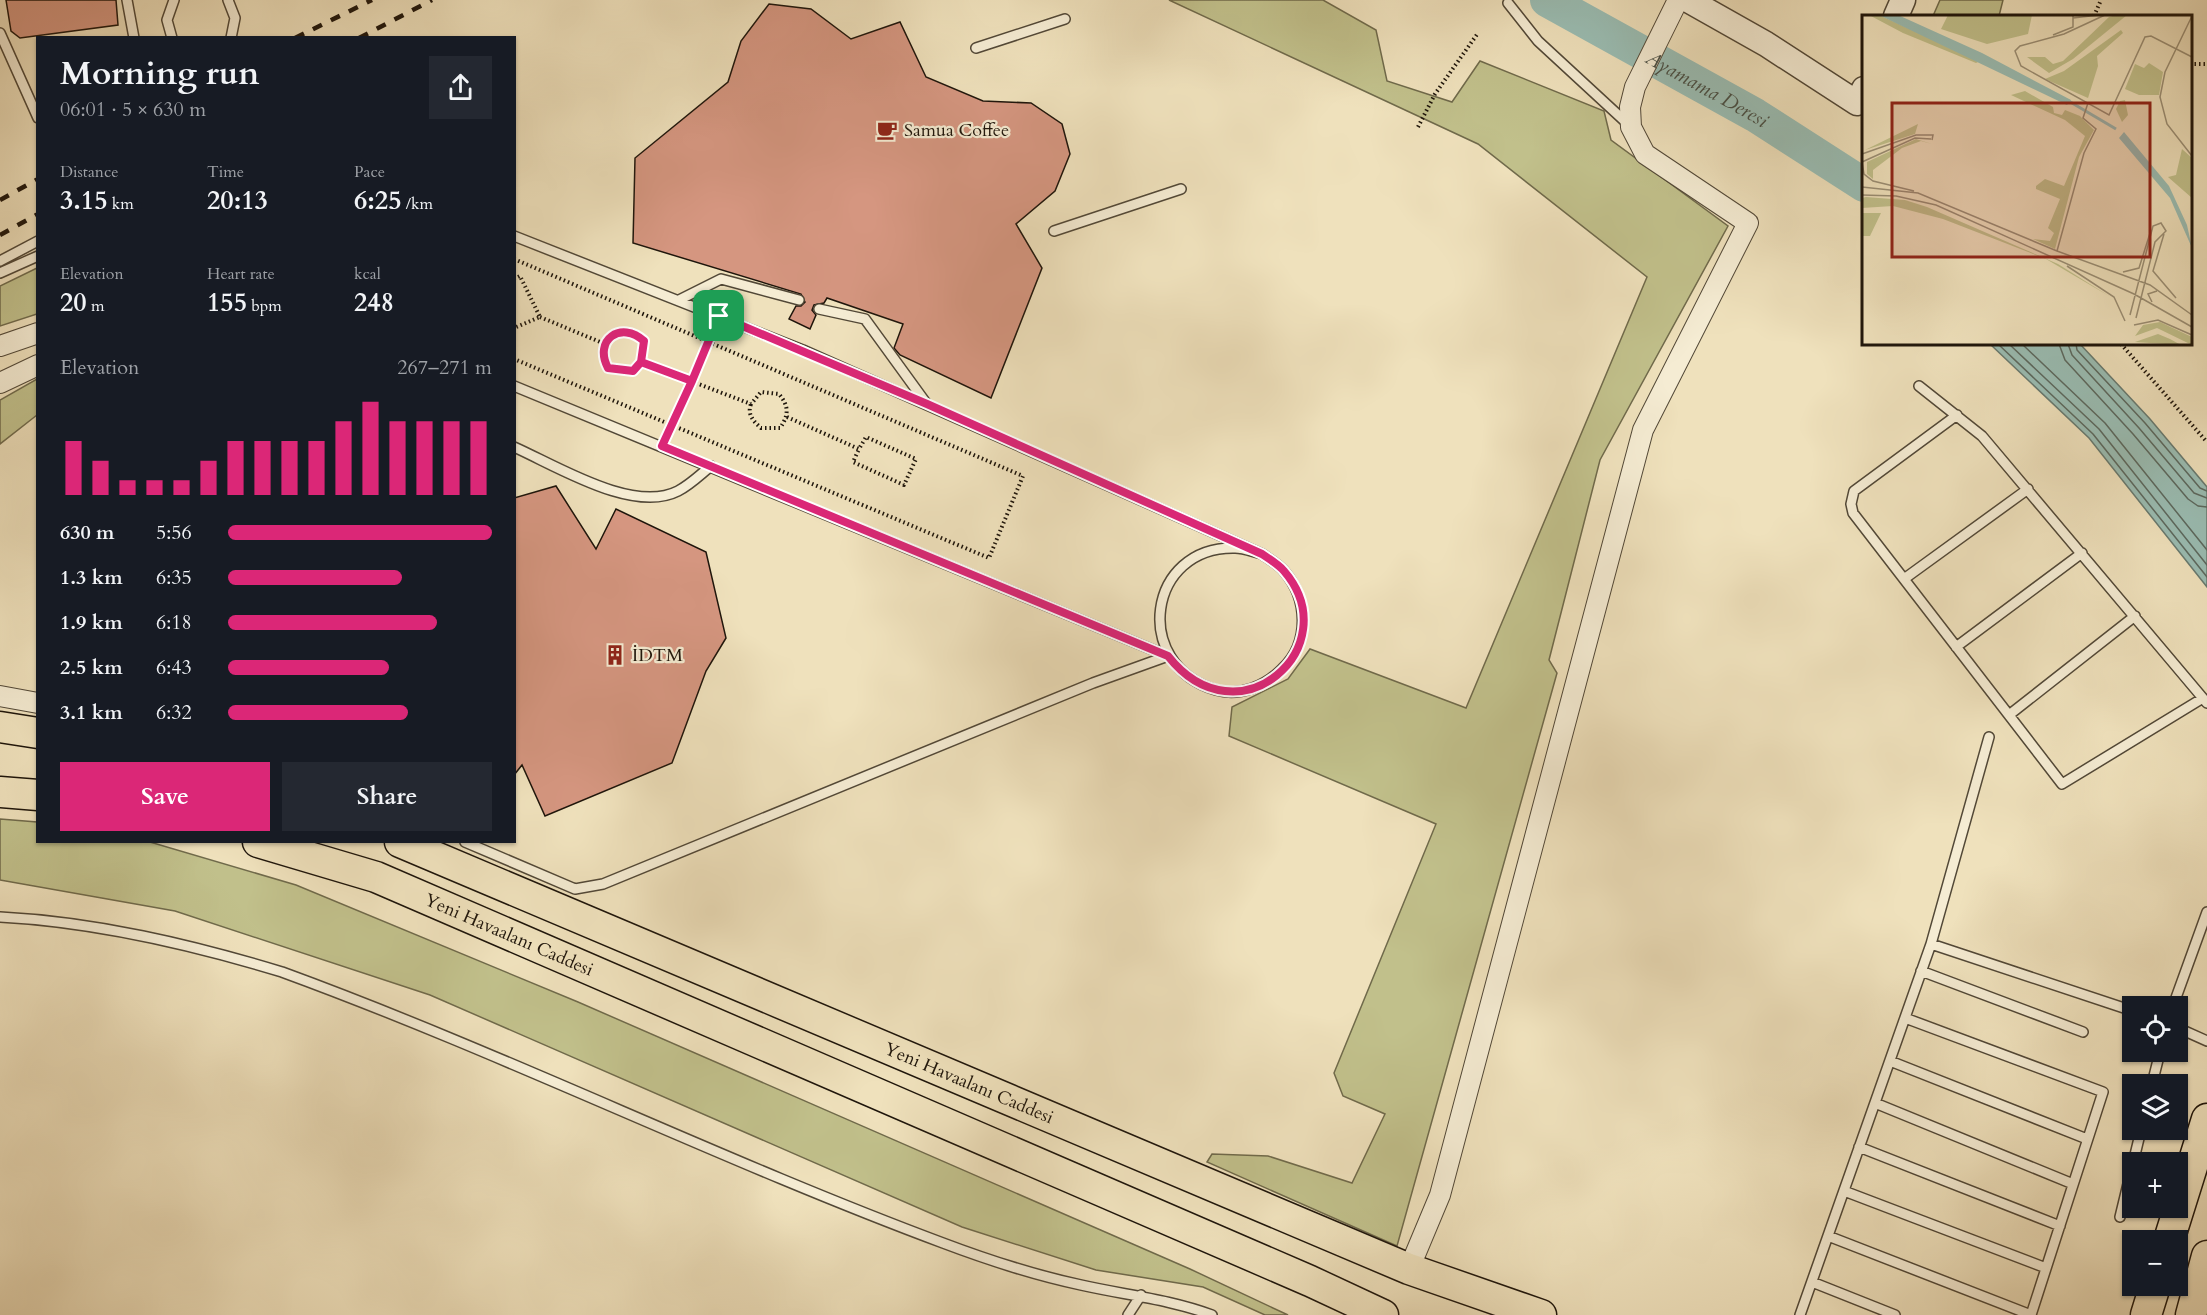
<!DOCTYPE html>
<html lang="en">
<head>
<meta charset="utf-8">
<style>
	body { margin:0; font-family:Cardo,serif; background:#242831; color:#f1f3f6; height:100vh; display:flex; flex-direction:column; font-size:22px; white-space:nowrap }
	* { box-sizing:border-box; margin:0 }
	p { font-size:20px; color:#9ea1a6 }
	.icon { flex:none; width:33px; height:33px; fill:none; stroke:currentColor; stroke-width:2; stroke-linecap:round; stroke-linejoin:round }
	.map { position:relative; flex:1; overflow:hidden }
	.side { position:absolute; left:36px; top:36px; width:480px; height:807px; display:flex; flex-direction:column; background:#171b24; border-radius:0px; box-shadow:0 2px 4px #0004 }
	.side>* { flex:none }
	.buttons { position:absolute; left:2122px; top:996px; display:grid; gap:12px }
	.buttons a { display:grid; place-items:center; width:66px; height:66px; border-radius:0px; background:#171b24; box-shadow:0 2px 4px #0004; font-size:30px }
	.pin { position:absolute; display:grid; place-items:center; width:51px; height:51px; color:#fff; margin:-26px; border-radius:12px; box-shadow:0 3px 9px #0006 }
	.round { display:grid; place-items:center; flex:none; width:63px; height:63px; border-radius:0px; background:#242831 }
	.summary { display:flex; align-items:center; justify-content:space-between; height:102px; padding:0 24px }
	h1 { font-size:33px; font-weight:800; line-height:45px }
	.figures { display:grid; grid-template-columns:repeat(3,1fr); gap:9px; height:102px; padding:6px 24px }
	.figures div { display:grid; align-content:center }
	.figures b { font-size:26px; font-weight:800 }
	.figures small { font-size:16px; font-weight:400 }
	.figures p { font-size:16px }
	.chart { height:168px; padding:12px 24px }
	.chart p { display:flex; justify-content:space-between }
	.chart svg { width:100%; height:108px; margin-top:6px; stroke:#db2777; stroke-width:6 }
	.action { display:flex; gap:12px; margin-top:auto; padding:12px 24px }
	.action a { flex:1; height:69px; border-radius:0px; background:#db2777; color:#fff; font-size:24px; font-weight:800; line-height:69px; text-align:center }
	.action a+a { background:#242831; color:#f1f3f6 }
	ul { padding:0 24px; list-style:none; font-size:20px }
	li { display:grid; grid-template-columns:96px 72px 1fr; align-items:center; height:45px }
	li i { height:15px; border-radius:8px; background:#db2777 }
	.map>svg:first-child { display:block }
	.green { fill:#c1c08b; stroke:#706a4b; stroke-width:1.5 }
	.water { fill:#9abdb3; stroke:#687a70; stroke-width:1.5 }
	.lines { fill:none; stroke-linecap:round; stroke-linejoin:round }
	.shore { stroke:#5c695f; stroke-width:1.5 }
	.river { stroke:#9abdb3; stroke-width:34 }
	.building { fill:#d59680; stroke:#1e150b; stroke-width:1.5 }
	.service-casing { stroke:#524837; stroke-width:12 }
	.minor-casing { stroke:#524837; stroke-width:22 }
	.tertiary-casing { stroke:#524837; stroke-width:27 }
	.primary-casing { stroke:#1e150b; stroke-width:33 }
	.path { stroke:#1e150b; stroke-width:4; stroke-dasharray:1.5 3; stroke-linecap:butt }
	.service { stroke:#f5ecd3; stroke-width:9 }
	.minor { stroke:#f5ecd3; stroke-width:20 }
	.tertiary { stroke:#f5ecd3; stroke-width:24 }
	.primary { stroke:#efe1bc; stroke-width:30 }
	.rail { stroke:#1e150b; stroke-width:4.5; stroke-dasharray:10 10; stroke-linecap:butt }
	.route-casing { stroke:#fff; stroke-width:12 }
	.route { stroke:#db2777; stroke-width:8 }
	.labels { text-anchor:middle; stroke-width:4.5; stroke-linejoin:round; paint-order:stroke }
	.poi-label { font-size:18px; fill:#1e150b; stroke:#f5ecd3; text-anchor:start }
	.street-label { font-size:18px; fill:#1e150b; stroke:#f5ecd3 }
	.water-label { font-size:20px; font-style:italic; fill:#495046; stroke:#f5ecd3 }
	.inset-river { fill:none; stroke:#9abdb3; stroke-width:3 }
	.inset-road { fill:none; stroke:#9b8f75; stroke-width:1.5 }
	.view { fill:#8f2418; fill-opacity:0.15; stroke:#8f2418; stroke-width:3 }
	.inset-edge { fill:none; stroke:#1e150b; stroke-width:3 }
</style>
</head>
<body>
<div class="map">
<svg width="2207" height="1315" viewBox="0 0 2207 1315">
	<rect width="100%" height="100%" fill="#efe1bc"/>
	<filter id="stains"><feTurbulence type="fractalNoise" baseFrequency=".00333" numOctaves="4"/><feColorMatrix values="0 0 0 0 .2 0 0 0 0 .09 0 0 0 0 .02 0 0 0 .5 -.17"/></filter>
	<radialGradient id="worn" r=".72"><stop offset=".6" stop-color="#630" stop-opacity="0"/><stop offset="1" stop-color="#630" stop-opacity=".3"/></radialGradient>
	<path class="green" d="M 1169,0 L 1323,0 L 1376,30 L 1387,81 L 1452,102 L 1480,61 L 1604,111 L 1611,140 L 1728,226 L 1600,460 L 1549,660 L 1557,673 L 1397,1246 L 1207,1162 L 1212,1154 L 1268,1156 L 1352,1183 L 1385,1114 L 1343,1096 L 1334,1073 L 1436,824 L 1229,736 L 1232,707 L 1288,679 L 1310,649 L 1466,708 L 1647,277 L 1478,144 Z
		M 1940,0 L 2003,0 L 1999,16 L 1933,16 Z
		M 37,268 L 37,314 L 0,326 L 0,286 Z
		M 37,379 L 37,415 L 0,444 L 0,400 Z
		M 0,819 L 37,822 L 38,842 L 150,842 L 296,885 L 578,1002 L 1190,1269 L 1288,1315 L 1265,1315 L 1203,1287 L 1096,1270 L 962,1227 L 430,995 L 175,911 L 0,880 Z"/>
	<path class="water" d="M 1990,344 L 2080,344 L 2150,419 L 2207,487 L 2207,587 L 2089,438 Z"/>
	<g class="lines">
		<path class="shore" d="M 1998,344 L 2093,434 L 2207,577
			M 2009,344 L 2099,429 L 2207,565
			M 2022,344 L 2105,423 L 2207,550
			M 2059,344 L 2065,360 L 2133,434 L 2188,499 L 2198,506 L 2207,507
			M 2068,344 L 2072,355 L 2139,428 L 2194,493 L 2207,498
			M 2076,344 L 2077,350 L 2145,423 L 2200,488 L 2207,491"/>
		<path class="river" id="s1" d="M 1547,0 L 1755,115 L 1864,185"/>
	</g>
	<path class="building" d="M 6,0 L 116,0 L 118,25 L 20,38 L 11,31 Z
		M 769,4 L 811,9 L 851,39 L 900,22 L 926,77 L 983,101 L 1031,103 L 1062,124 L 1070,154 L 1055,191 L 1016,224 L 1042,268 L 991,398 L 900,355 L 894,348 L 903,324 L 827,298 L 824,303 L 814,305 L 812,310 L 816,315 L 810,329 L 789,319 L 796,306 L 801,306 L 805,302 L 801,294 L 633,243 L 635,158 L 728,82 L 741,41 Z
		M 556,486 L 596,549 L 616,509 L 706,552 L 726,638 L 706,671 L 672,763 L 545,816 L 522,765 L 514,775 L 514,498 Z"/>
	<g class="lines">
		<g class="service-casing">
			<path id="service" d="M 127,0 L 134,38
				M 228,0 L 235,18 L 231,38
				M 1508,3 L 1538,41 L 1629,125
				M 0,33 L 38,118
				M 172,38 L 167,20 L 174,0
				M 976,48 L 1065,19
				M 1054,231 L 1181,189
				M 514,236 L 803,350 L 1262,554 C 1269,559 1278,564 1284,571 C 1308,599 1310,643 1282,669 C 1265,686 1240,697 1216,690 C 1131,665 1147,546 1235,548 C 1244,548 1253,552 1262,554
				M 0,261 L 38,241
				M 0,273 L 38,256
				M 679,300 L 721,279 L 799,300
				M 819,309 L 865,319 L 926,403
				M 514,386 L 1168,656
				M 1919,386 L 1982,436 L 2207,703
				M 1957,415 L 1854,491 L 1851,504 L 1853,513 L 2062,784 L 2203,698
				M 514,447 C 557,466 633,514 678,491 C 690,485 701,474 711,466
				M 1904,579 L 2028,489
				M 1956,647 L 2082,553
				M 2009,715 L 2135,616
				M 465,842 L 575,889 L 603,884 L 1093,683 L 1168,656
				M 0,917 C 96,922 190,944 282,972 C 506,1054 720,1160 943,1243 C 988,1260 1034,1275 1081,1285 C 1125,1295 1169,1299 1212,1315
				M 1931,944 L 2133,1011
				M 1921,971 L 2083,1032
				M 2173,1006 L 2207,912
				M 1905,1018 L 2103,1092 L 2031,1315
				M 2178,1028 L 2207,1041
				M 1890,1061 L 2087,1139
				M 2152,1084 L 2160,1052
				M 1875,1103 L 2073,1184
				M 1859,1147 L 2060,1226
				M 1844,1191 L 2046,1268
				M 2120,1217 L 2141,1130
				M 1828,1236 L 2031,1315
				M 1812,1282 L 1895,1315
				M 1128,1315 L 1141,1295
				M 1800,1315 L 1931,944 L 1989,737"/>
		</g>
		<g class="minor-casing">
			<path id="minor" d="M 0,346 L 38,333
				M 0,383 L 38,365
				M 0,696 L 38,703
				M 1409,1269 L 1440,1195 L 1643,430 L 1748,223 L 1645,154 L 1631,127 L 1630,107 L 1635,87 L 1678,0"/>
		</g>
		<g class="tertiary-casing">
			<path id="tertiary" d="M 1688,0 L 1766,44 L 1857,103 L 1864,89
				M 1896,16 L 1903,0"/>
		</g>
		<g class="primary-casing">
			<g id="primary">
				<path d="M 0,727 L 38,733"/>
				<path d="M 0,792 L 38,795"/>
				<path id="s2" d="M 258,842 L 376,877 L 1310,1281 L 1383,1315"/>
				<path id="s3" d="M 400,842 L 1409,1269 L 1541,1315"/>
				<path d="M 2169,1240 L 2207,1119"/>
				<path d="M 2146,1315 L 2155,1286"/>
				<path d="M 2191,1315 L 2207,1256"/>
			</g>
		</g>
		<path class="path" d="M 2094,16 L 2101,0
			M 2190,64 L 2207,64
			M 1418,127 L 1435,94 L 1478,33
			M 514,259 L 1023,476 L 989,558 L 514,359
			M 514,279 L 520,276 L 540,317 L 514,328
			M 540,317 L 605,344 C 618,330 630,328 643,341 L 641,362 L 632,371 L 621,372 L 608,368 L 604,360 L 605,344
			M 2121,344 L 2207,442
			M 641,362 L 751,404 L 761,392 L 779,394 C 789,406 789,415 780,428 L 761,428 C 753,421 747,414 751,404
			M 787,417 L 859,449 L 866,437 L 916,459 L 904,485 L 853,462 L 859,449
			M 667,437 L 714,328"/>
		<use href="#service" class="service"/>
		<use href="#minor" class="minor"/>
		<use href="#tertiary" class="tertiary"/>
		<use href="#primary" class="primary"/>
		<path class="rail" d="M 295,38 L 372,0
			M 359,38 L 432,0
			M 0,200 L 38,179
			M 0,235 L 38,214"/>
	</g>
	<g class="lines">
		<g class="route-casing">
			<path id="route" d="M 719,316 L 692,381 L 641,362 L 633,371 L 608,368 C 593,340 621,320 644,341 L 641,362 L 692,381 L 662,446 L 1168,656 C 1238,745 1349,647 1284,571 C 1278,564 1269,559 1262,554 L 927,404 L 719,316"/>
		</g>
		<use href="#route" class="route"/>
	</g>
	<defs>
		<g id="cafe-bare" transform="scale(1.62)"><path d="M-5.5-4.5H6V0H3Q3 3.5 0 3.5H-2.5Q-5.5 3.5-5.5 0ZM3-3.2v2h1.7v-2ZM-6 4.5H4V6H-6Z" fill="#8f2418" stroke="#f5ecd3" stroke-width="2.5" paint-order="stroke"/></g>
		<g id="building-bare" transform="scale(1.62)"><path d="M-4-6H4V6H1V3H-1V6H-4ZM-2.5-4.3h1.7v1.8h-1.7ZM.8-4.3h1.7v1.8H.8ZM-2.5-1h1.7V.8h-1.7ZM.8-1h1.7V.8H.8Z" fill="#8f2418" stroke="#f5ecd3" stroke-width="2.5" paint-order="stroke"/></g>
	</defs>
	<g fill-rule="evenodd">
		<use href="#cafe-bare" x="887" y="130"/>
		<use href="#building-bare" x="615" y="655"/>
	</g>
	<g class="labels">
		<g class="poi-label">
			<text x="904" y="136">Samua Coffee</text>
			<text x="632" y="661">İDTM</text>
		</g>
		<g class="street-label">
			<text dy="6" stroke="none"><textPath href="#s2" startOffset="268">Yeni Havaalanı Caddesi</textPath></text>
			<text dy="6" stroke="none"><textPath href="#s3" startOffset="618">Yeni Havaalanı Caddesi</textPath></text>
		</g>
		<g class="water-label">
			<text dy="7" stroke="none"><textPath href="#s1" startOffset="183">Ayamama Deresi</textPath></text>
		</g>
	</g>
	<g transform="translate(1862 15)">
		<rect width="330" height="330" fill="#efe1bc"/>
		<path d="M 7,0 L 17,0 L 118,46 L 114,48 L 41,18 ZM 86,0 L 170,0 L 166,19 L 125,29 L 79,14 ZM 254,0 L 265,0 L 211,44 L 187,58 L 165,42 L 183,42 L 191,49 L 201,46 L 247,2 ZM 259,15 L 261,18 L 235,41 L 236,51 L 226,83 L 183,64 L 202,56 ZM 287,48 L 301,57 L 297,80 L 277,80 L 263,74 L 273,49 L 282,53 ZM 163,76 L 191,92 L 192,98 L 200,100 L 203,95 L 218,101 L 232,115 L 217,142 L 193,234 L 171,224 L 188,226 L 192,218 L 186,213 L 198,184 L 174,174 L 174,171 L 183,164 L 202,171 L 223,121 L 203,105 L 149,80 ZM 263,85 L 266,100 L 260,107 L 254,94 L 258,86 ZM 56,109 L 53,119 L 3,135 ZM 54,124 L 70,129 L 59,126 L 40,133 L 11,155 L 11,164 L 5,159 L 5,147 ZM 320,134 L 330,143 L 330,183 L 306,162 L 314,160 ZM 4,182 L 43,185 L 65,192 L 196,249 L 247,281 L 184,244 L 81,204 L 31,191 L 0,193 L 0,183 ZM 0,198 L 19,198 L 8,221 L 0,221 ZM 298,307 L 330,322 L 330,330 L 295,313 L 273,321 L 281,310 ZM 296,319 L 308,324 L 319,330 L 273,327 Z" fill="#c1c08b"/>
		<path d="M 17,0 L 36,0 L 120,38 L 209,85 L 205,90 ZM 262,117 L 307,171 L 325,210 L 330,233 L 308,183 L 257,123 Z" fill="#9abdb3"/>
		<path class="inset-river" d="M 205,85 L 254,114"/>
		<path class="inset-road" d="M 243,0 L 202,19 L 158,31 L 153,36 L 159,51 L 247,100 L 283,22 L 289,21 L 330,42M 330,1 L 303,57 L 298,82 L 305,109 L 330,141M 211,3 L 237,0M 191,20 L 211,12 L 211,0M 0,139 L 54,120 L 71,120 L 70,125M 0,147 L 53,123 L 69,124M 0,147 L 2,159 L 11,166 L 52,176M 0,172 L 56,178 L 195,236 L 288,270 L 330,300M 0,180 L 34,181 L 74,190 L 272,279 L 330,312M 302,219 L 291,256 L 314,283M 195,236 L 222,138 L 234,114 L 221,103 L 226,88M 205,251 L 252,282 L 263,306M 261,257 L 277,253 L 289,215M 290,287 L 286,279 L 295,276M 268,300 L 291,211 L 299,208 L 304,216 L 293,227 L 274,303M 272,310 L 296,305 L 330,320"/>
		<path class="view" d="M 30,88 L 288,88 L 288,242 L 30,242 Z"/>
		<rect width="330" height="330" class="inset-edge"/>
	</g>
	<rect width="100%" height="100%" filter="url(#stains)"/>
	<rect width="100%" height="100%" fill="url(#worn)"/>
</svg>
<div class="buttons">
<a><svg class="icon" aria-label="locate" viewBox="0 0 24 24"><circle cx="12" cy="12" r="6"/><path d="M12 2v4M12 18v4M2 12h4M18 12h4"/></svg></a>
<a><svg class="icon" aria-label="layers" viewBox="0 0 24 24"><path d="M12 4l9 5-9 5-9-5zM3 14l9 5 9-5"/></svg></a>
<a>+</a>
<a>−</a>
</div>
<div class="pin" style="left:719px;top:316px;background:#1e9e55"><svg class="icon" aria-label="arrive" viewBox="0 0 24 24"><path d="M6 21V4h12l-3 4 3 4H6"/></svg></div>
<section class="side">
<div class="summary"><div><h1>Morning run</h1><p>06:01 · 5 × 630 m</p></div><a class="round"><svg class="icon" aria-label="share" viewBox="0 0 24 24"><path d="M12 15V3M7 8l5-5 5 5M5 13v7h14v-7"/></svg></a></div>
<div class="figures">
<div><p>Distance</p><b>3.15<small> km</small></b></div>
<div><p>Time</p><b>20:13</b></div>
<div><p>Pace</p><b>6:25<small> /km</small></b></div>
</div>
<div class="figures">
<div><p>Elevation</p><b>20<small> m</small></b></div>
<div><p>Heart rate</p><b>155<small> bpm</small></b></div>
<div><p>kcal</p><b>248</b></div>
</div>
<div class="chart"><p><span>Elevation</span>267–271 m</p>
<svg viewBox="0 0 160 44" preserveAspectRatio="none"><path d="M5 44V22M15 44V30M25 44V38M35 44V38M45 44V38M55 44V30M65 44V22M75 44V22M85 44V22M95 44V22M105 44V14M115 44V6M125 44V14M135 44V14M145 44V14M155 44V14"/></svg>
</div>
<ul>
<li><b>630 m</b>5:56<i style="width:100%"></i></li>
<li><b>1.3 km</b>6:35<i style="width:66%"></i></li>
<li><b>1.9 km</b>6:18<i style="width:79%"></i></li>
<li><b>2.5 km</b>6:43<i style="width:61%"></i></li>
<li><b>3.1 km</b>6:32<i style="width:68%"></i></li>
</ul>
<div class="action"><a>Save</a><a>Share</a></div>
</section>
</div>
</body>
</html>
